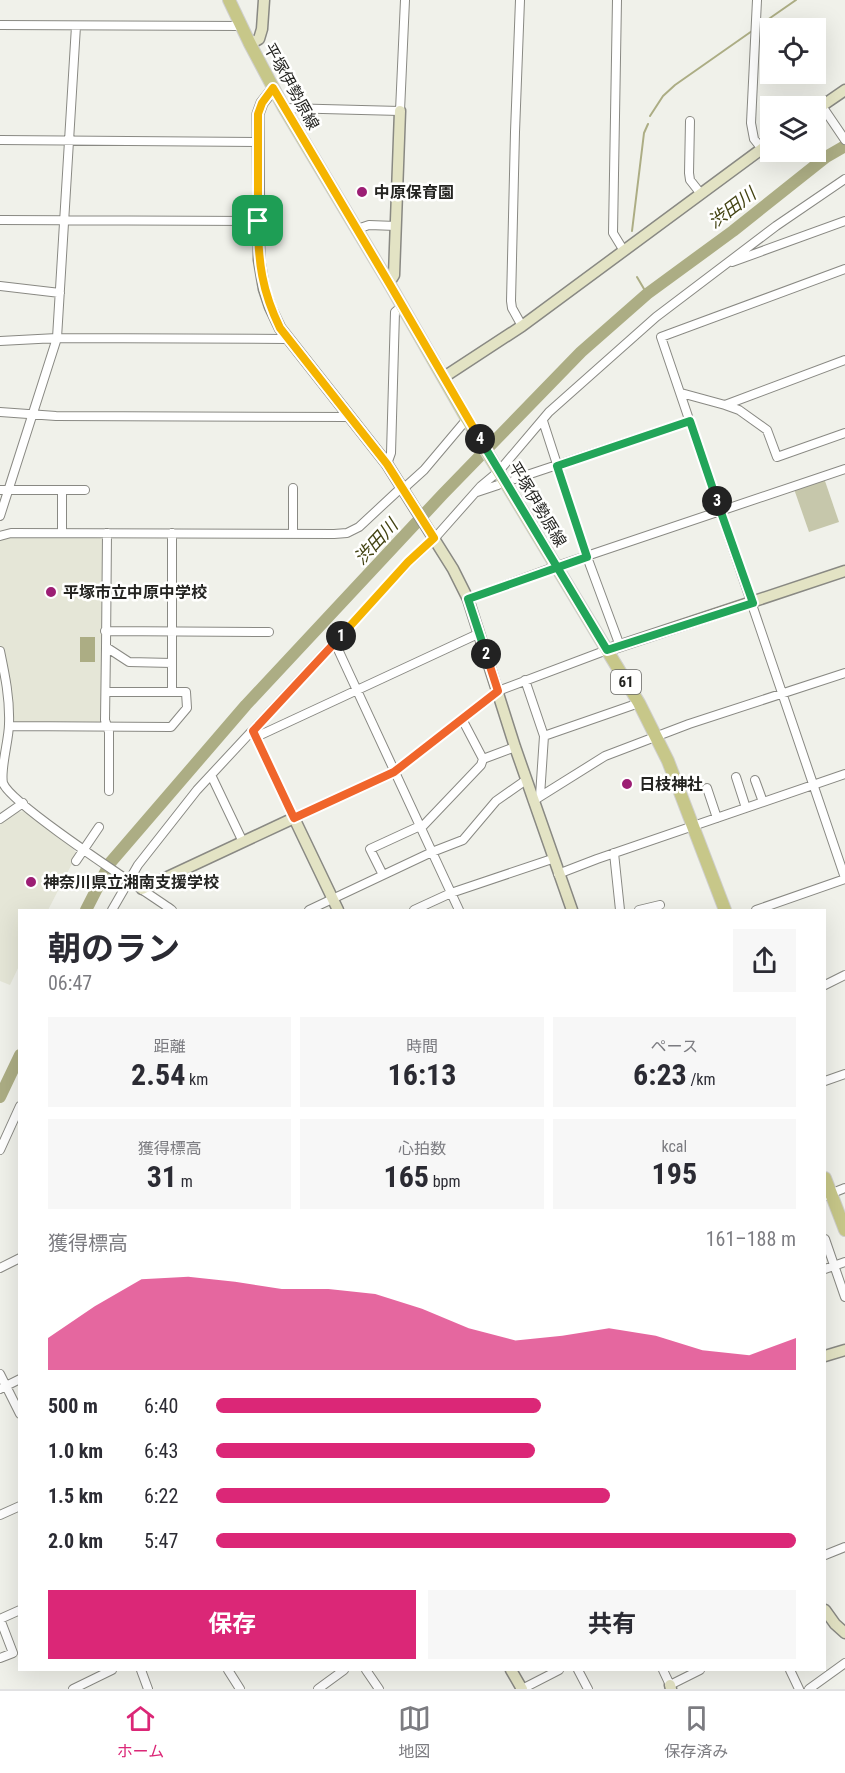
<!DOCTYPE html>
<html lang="ja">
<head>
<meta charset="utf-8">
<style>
	body { margin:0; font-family:"Roboto Condensed","Noto Sans JP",sans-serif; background:#f7f7f7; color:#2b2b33; height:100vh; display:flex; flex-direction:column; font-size:22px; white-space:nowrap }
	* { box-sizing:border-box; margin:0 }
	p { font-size:20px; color:#7c7c81 }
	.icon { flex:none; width:33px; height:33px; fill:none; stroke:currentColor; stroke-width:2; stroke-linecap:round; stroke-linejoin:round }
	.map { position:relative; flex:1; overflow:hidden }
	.drawer { position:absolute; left:18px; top:909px; width:808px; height:762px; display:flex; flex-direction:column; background:#fff; border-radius:0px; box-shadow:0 6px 24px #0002 }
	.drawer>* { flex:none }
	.tools { position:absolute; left:760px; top:18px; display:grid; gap:12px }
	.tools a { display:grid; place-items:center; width:66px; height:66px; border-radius:0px; background:#fff; box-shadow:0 6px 24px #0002; font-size:30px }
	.pin { position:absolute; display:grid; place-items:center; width:51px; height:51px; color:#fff; margin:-26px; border-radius:12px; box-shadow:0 3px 9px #0006 }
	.km { position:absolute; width:30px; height:30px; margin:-15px; border-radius:50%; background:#222; color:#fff; font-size:16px; line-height:30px; text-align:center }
	.round { display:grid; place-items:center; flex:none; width:63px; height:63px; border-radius:0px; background:#f7f7f7 }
	.summary { display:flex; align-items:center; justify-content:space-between; height:102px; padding:0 30px }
	h1 { font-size:33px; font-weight:700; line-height:45px }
	.metrics { display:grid; grid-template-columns:repeat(3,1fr); gap:9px; height:102px; padding:6px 30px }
	.metrics div { display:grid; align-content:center; border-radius:0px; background:#f7f7f7; text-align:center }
	.metrics b { font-size:30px; font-weight:700 }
	.metrics small { font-size:16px; font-weight:400 }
	.metrics p { font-size:16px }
	.chart { height:168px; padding:12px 30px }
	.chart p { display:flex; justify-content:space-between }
	.chart svg { width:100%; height:108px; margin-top:6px; fill:#db2777; opacity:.7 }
	.button { display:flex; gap:12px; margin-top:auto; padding:12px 30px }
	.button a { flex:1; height:69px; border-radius:0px; background:#db2777; color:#fff; font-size:24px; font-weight:700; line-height:69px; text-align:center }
	.button a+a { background:#f7f7f7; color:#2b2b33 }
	ul { padding:0 30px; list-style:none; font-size:20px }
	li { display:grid; grid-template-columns:96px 72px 1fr; align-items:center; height:45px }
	li i { height:15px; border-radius:8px; background:#db2777 }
	.menu { display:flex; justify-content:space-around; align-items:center; height:84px; border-top:2px solid #e1e1e2; background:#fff; font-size:16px; color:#7c7c81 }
	.menu a { display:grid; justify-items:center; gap:3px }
	.menu .on { color:#db2777 }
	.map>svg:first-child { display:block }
	.built { fill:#e5e6d7 }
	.green { fill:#c6c7ab }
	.water { fill:#acad84 }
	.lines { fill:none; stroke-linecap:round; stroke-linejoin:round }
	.stream { stroke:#acad84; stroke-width:2 }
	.river { stroke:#acad84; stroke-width:12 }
	.street-casing { stroke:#898983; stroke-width:10 }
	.secondary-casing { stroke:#898983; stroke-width:13 }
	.primary-casing { stroke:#cfcfce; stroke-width:14 }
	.street { stroke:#fff; stroke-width:8 }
	.secondary { stroke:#e3e3c4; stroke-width:10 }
	.primary { stroke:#c7c789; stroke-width:12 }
	.split-1-casing { stroke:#fff; stroke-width:12 }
	.split-2-casing { stroke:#fff; stroke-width:12 }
	.split-3-casing { stroke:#fff; stroke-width:12 }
	.split-4-casing { stroke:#fff; stroke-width:12 }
	.split-5-casing { stroke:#fff; stroke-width:12 }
	.split-1 { stroke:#f5b400; stroke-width:8 }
	.split-2 { stroke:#f0652b; stroke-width:8 }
	.split-3 { stroke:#22a559; stroke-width:8 }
	.split-4 { stroke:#22a559; stroke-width:8 }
	.split-5 { stroke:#f5b400; stroke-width:8 }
	.poi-dot { fill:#9c1e74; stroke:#fffffe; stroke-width:2 }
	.labels { text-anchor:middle; stroke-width:5; stroke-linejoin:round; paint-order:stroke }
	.shield { fill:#fffffe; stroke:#666663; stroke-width:1.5 }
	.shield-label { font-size:15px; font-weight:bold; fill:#242421 }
	.street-label { font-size:16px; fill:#242421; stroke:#fffffe }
	.poi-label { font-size:16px; font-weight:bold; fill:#242421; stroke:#fffffe; text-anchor:start }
	.water-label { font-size:18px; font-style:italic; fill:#434312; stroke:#fffffe }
</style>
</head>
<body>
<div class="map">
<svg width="845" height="1689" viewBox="0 0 845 1689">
	<rect width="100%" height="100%" fill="#f0f1ea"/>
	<path class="built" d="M 11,536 L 100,537 L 102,539 L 102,722 L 100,723 L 14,722 L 11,719 L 0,644 L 0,540 Z
		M 25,811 L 69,843 L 77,854 L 48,910 L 20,910 L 19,966 L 10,985 L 0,981 L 0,823 L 17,812 Z"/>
	<path class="green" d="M 822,480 L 825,481 L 839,522 L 809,532 L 794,489 Z"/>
	<path class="water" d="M 80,637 L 95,637 L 95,662 L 80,662 Z"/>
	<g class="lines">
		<path class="stream" d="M 760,25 L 796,0
			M 650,116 L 663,96 L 675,85 L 752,31
			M 632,231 L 644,133 L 648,124
			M 637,277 L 647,294"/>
		<path class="river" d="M 86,910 L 110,863 L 246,705 L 443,494 L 581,352 L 647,294 L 733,231 L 826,157 L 845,146
			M 0,1097 L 20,1055"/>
		<g class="street-casing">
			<path id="street" d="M 520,0 L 515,132 L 511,301 L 512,308 L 522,326
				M 617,0 L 613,233 L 624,251
				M 757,0 L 751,123 L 754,139 L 762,149
				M 0,25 L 241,26
				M 822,106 L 845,140
				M 284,108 L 400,111 L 405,0
				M 690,121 L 689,173 L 690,180 L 701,194
				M 0,140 L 257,142
				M 0,220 L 258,221
				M 357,229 L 369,225 L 396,226
				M 732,262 L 845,221
				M 845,269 L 661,337 L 845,878
				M 0,286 L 60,293
				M 0,341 L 57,338 L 287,339
				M 681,393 L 725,405 L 845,360
				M 725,405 L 739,410 L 767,430 L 777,457 L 845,433
				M 0,412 L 56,416 L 349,417
				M 543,421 L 587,557 L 620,646
				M 387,464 L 391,453 L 395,312 L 402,306
				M 515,479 L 689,421
				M 293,488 L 293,534
				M 403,489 L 424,470 L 467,419
				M 0,490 L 85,490
				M 62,490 L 62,533
				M 477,492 L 498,485
				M 0,516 L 57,338 L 76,26
				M 107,533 L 106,647 L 129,662 L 172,663
				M 0,536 L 11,533 L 334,534 L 347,533 L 359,527 L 402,487
				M 468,599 L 557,566 L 845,469
				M 105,631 L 269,632
				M 335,643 L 459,910
				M 106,647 L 105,720 L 109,732 L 109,791
				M 0,651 C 5,675 10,699 9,724 C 9,740 0,769 3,783 C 11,805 145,891 172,910
				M 525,680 L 544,736 L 540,796
				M 172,691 L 172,533
				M 9,726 L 171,727 L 187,708 L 186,692 L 106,692
				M 253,731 L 294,818 L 394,772 L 498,691 L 607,650
				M 544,736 L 639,703
				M 256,737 L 480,633
				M 483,759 L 515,747
				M 211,775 L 243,842
				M 736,777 L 746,808
				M 755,780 L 763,802
				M 707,788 L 717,818
				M 533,801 L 605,756 L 689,724 L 845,673
				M 0,819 L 23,803
				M 421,828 L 481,765 L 483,759 L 462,719
				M 614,853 L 620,910
				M 76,861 L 99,827
				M 558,874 L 597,859 L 845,774
				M 383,875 L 370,849 L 420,826
				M 112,910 L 138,865 L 197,790 L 408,563 L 434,539 L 481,486 L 499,471 L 549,412 L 656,317 L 776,226 L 845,179
				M 309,910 L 432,852 L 463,840 L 496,801 L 526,780
				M 414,910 L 451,893 L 552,859
				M 639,910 L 660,905
				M 756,910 L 845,879
				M 825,985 L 845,975
				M 825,1081 L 845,1074
				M 0,1150 L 20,1106
				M 825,1196 L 845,1188
				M 825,1239 L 845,1297
				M 0,1268 L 20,1258
				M 825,1269 L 845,1262
				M 0,1374 L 20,1414
				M 0,1389 L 20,1379
				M 0,1515 L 20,1506
				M 825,1555 L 845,1547
				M 0,1658 L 13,1653 L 0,1619 L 20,1610
				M 141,1670 L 148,1689
				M 228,1670 L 240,1689
				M 366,1670 L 379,1689
				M 578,1670 L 588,1689
				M 663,1670 L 670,1685 L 700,1670
				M 790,1670 L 799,1689
				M 73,1689 L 112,1670
				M 318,1689 L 344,1670
				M 522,1689 L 559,1670
				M 809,1689 L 845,1663"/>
		</g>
		<g class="secondary-casing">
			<path id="secondary" d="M 250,44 L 259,39 L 262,29 L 264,0
				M 273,89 L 262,103 L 258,114 L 259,260 L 264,289 L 270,307 L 280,328 L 387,464 L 453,569 L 468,599 L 515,747 L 572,910
				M 816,110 L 845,90
				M 389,283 L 394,275 L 400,111
				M 444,377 L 522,326 L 771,142
				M 607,650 L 845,571
				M 142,889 L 294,818 L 338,910
				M 825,1356 L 845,1350
				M 825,1610 L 835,1624 L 845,1633
				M 511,1670 L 522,1689
				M 670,1685 L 671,1689"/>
		</g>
		<g class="primary-casing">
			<path id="primary" d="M 229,0 L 250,44 L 284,108 L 389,283 L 467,419 L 639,703 L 668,761 L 725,910
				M 825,1178 L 845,1230"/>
		</g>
		<use href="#street" class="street"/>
		<use href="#secondary" class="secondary"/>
		<use href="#primary" class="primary"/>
	</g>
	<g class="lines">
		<g class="split-1-casing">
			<path id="split-1" d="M 258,221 C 258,262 262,291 280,328 L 387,464 L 434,538 L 408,562 L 341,636"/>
		</g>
		<g class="split-2-casing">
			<path id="split-2" d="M 341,636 L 253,731 L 294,818 L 394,772 L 498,691 L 486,654"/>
		</g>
		<g class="split-3-casing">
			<path id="split-3" d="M 486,654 L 468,599 L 587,557 L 557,466 L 690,421 L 717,501"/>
		</g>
		<g class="split-4-casing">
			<path id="split-4" d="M 480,439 L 607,650 L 753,603 L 717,501"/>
		</g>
		<g class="split-5-casing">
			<path id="split-5" d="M 258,221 L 258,114 L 262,103 L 273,88 L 389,283 L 480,439"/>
		</g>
		<use href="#split-1" class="split-1"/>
		<use href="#split-2" class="split-2"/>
		<use href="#split-3" class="split-3"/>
		<use href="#split-4" class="split-4"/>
		<use href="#split-5" class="split-5"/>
	</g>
	<g class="poi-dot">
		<circle cx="362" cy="192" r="6"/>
		<circle cx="51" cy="592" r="6"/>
		<circle cx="627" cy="784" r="6"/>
		<circle cx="31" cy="882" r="6"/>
	</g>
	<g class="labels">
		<rect class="shield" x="611" y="670" width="30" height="24" rx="4.5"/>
		<g class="shield-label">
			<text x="626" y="687">61</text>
		</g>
		<g class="street-label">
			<text transform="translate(292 86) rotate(61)" y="6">平塚伊勢原線</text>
			<text transform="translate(538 504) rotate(59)" y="6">平塚伊勢原線</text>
		</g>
		<g class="poi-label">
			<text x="374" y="198">中原保育園</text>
			<text x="63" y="598">平塚市立中原中学校</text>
			<text x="639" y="790">日枝神社</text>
			<text x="43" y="888">神奈川県立湘南支援学校</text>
		</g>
		<g class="water-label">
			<text transform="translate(732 208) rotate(-37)" y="6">渋田川</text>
			<text transform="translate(376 542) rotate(-47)" y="6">渋田川</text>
		</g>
	</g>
</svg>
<div class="tools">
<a><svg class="icon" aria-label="locate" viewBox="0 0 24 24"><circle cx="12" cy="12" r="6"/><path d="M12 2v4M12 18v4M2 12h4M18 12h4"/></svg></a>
<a><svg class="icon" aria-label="layers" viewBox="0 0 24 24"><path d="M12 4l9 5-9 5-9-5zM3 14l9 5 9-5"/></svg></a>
</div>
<div class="pin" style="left:258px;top:221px;background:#1e9e55"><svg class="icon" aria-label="arrive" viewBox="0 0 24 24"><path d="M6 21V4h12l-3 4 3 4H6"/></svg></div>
<b class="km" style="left:341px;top:636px">1</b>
<b class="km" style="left:486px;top:654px">2</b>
<b class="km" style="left:717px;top:501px">3</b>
<b class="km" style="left:480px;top:439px">4</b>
<section class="drawer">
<div class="summary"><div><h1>朝のラン</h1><p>06:47</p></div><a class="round"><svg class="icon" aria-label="share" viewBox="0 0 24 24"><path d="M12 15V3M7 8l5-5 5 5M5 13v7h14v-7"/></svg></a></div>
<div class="metrics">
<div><p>距離</p><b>2.54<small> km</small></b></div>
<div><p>時間</p><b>16:13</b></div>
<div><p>ペース</p><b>6:23<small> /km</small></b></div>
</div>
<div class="metrics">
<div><p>獲得標高</p><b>31<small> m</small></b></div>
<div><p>心拍数</p><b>165<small> bpm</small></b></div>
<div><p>kcal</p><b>195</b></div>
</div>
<div class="chart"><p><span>獲得標高</span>161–188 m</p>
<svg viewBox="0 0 160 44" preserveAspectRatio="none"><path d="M0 44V31L10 18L20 7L30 6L40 8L50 11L60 11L70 13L80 19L90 27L100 32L110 30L120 27L130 30L140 36L150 38L160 31V44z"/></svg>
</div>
<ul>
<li><b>500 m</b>6:40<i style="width:56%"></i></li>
<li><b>1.0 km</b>6:43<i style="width:55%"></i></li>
<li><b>1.5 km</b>6:22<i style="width:68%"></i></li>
<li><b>2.0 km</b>5:47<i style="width:100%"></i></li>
</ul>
<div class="button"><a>保存</a><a>共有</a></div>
</section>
</div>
<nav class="menu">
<a class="on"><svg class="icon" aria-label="home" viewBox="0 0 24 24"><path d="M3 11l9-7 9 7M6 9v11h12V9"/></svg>ホーム</a>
<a><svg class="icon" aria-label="map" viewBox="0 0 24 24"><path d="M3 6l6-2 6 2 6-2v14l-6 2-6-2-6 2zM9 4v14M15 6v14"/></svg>地図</a>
<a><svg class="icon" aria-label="saved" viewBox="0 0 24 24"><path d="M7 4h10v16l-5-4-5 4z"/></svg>保存済み</a>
</nav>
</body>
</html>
